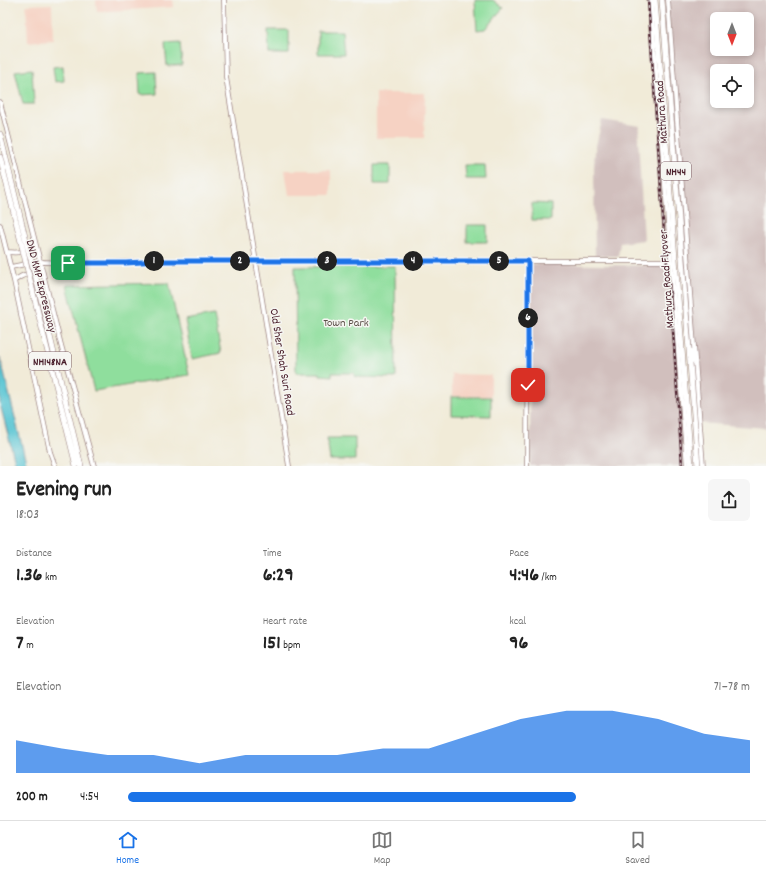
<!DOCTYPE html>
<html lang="en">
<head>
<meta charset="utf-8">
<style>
	body { margin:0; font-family:Dekko,sans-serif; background:#f6f6f6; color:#222; height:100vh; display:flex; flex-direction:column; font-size:15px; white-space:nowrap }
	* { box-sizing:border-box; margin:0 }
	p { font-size:13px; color:#767676 }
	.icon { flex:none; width:22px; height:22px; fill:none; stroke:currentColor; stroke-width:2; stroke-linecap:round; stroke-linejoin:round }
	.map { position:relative; height:466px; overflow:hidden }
	.drawer { display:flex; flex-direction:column; background:#fff; flex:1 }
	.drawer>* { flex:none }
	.needle { width:26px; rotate:180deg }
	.buttons { position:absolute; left:710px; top:12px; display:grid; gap:8px }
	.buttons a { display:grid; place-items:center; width:44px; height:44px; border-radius:6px; background:#fff; box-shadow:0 2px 6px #0003; font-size:20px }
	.pin { position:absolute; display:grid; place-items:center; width:34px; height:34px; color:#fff; margin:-17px; border-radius:8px; box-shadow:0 2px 6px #0006 }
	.km { position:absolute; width:20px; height:20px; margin:-10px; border-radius:50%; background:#222; color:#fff; font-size:11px; line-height:20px; text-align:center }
	.round { display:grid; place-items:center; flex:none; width:42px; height:42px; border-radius:6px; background:#f6f6f6 }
	.overview { display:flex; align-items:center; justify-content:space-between; height:68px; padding:0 16px }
	h1 { font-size:22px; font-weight:800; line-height:30px }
	.metrics { display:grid; grid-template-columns:repeat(3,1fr); gap:6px; height:68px; padding:4px 16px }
	.metrics div { display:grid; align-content:center }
	.metrics b { font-size:20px; font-weight:800 }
	.metrics small { font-size:11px; font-weight:400 }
	.metrics p { font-size:11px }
	.chart { height:112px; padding:8px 16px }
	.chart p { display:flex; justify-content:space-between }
	.chart svg { width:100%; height:72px; margin-top:4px; fill:#1a73e8; opacity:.7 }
	ul { padding:0 16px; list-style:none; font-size:13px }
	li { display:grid; grid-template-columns:64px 48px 1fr; align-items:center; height:30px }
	li i { height:10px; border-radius:5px; background:#1a73e8 }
	.tab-bar { display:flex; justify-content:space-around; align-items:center; height:56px; border-top:1px solid #e0e0e0; background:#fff; font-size:11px; color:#767676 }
	.tab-bar a { display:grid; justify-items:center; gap:2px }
	.tab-bar .on { color:#1a73e8 }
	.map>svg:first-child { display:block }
	.built { fill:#f6d2c3 }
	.industrial { fill:#d1bfbd; fill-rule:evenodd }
	.green { fill:#8fde9d; stroke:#6c7e64 }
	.water { fill:#59c5d3; stroke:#52727f }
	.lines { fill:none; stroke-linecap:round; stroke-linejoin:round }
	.secondary-casing { stroke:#9e8582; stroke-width:5.5 }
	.highway-casing { stroke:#9e8582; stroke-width:6 }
	.secondary { stroke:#fff; stroke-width:4 }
	.highway { stroke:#fff; stroke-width:5 }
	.rail-casing { stroke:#4a1f2b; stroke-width:2.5 }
	.rail { stroke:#f6f6f2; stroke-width:1; stroke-dasharray:3; stroke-linecap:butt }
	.highway-bridge-casing { stroke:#9e8582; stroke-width:6; stroke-linecap:butt }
	.highway-bridge { stroke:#fff; stroke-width:5 }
	.route-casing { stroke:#fff; stroke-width:8 }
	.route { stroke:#1a73e8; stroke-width:5 }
	.labels { text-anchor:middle; stroke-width:3; stroke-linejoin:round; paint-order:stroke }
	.shield { fill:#f6f6f2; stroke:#7e6067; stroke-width:1 }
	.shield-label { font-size:11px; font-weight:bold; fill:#4a1f2b }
	.street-label { font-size:12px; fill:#4a1f2b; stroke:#f6f6f2 }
	.park-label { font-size:12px; fill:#5b4f48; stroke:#f6f6f2 }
</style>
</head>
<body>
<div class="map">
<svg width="766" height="466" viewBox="0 0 766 466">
	<rect width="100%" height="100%" fill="#f6f6f2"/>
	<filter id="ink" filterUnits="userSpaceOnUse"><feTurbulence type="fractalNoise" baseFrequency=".025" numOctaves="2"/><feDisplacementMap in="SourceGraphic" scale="8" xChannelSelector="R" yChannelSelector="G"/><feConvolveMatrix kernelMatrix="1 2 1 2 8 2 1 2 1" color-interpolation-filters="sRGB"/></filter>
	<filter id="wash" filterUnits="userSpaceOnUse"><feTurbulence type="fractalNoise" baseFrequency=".012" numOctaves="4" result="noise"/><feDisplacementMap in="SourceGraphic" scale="16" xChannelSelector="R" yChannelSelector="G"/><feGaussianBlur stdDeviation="0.9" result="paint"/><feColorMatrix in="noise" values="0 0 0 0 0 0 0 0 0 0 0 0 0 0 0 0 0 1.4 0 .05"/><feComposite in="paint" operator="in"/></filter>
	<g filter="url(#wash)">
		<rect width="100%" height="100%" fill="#f1ebd8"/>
		<path class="built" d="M 96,0 L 173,0 L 174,7 L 97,12 Z
			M 52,4 L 53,40 L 28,42 L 26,5 Z
			M 376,93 L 425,93 L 424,138 L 376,138 Z
			M 285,170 L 331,170 L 331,195 L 289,195 Z
			M 452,374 L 491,375 L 491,396 L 452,396 Z"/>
		<path class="industrial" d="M 667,0 L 766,0 L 766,428 L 698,423 ZM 717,19 L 747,19 L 747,49 L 717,49 ZM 717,71 L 747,71 L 747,101 L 717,101 Z
			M 602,120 L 640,126 L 638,139 L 644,240 L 620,243 L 618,256 L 595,256 L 594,168 L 595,150 Z
			M 531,264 L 668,266 L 684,466 L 530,466 Z"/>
		<path class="green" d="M 475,0 L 493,0 L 503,8 L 485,29 L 477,30 Z
			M 268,30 L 289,30 L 289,54 L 269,54 Z
			M 318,31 L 342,31 L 344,54 L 318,54 Z
			M 180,43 L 182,65 L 167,66 L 165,44 Z
			M 63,66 L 64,81 L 55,82 L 53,67 Z
			M 32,69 L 34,104 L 23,104 L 15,71 Z
			M 156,72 L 157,94 L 140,95 L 139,73 Z
			M 374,165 L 390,165 L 390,184 L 374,184 Z
			M 465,165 L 485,165 L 486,179 L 466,179 Z
			M 532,203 L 551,204 L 551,220 L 532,220 Z
			M 467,225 L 487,225 L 487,242 L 467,242 Z
			M 395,266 L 396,378 L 355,377 L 354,373 L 332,373 L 332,376 L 320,375 L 320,373 L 296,373 L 295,267 Z
			M 169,283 L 189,375 L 94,391 L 67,285 Z
			M 214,315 L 221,353 L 192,359 L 185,320 Z
			M 451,397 L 491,397 L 491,416 L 451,415 Z
			M 327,438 L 355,438 L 355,460 L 330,460 Z"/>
		<path class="water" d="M 0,357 L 27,466 L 16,466 L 0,404 Z"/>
	</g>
	<g filter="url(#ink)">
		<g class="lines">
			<g class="secondary-casing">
				<path id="secondary" d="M 224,0 L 226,77 L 289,466
					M 651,0 L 659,113
					M 668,0 L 703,466
					M 0,102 L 61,345 L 94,466
					M 660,121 L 687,466
					M 0,225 L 14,281 L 50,452 L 55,466
					M 7,252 C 16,253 30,253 35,244
					M 11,267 L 40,261 L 43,262 C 81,264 120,263 158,261 L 670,261
					M 14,281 C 25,273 29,273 43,273
					M 527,466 L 528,261"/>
			</g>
			<g class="highway-casing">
				<path id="highway" d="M 655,0 L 691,466
					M 662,0 L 698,466
					M 660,124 L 661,107
					M 0,134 L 27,245
					M 0,157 L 22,246
					M 36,278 L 81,466
					M 30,280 L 76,466
					M 691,351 L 695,362"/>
			</g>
			<use href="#secondary" class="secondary"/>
			<use href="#highway" class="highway"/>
			<g class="rail-casing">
				<path id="rail" d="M 648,0 L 663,220 L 673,331 L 682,466"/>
			</g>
			<use href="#rail" class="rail"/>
			<g class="highway-bridge-casing">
				<path id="highway-bridge" d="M 27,245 L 36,278
					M 22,246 L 30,280"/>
			</g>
			<use href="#highway-bridge" class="highway-bridge"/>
		</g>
	</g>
	<g class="lines" filter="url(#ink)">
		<g class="route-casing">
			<path id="route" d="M 68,263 L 126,263 L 158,261 L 528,261 L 528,385"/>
		</g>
		<use href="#route" class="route"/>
	</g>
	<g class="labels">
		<g class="shield">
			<rect x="661" y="162" width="30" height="18" rx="3"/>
			<rect x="29" y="352" width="42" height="18" rx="3"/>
		</g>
		<g class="shield-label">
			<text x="676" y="175">NH44</text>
			<text x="50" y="365">NH148NA</text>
		</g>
		<g class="street-label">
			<text transform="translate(661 112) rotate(-94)" y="4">Mathura Road</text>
			<text transform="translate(666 279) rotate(-94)" y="4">Mathura Road Flyover</text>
			<text transform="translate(42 286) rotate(76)" y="4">DND KMP Expressway</text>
			<text transform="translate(283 362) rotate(81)" y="4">Old Sher Shah Suri Road</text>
		</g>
		<g class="park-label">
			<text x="346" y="326">Town Park</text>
		</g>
	</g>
</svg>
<div class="buttons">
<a><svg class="needle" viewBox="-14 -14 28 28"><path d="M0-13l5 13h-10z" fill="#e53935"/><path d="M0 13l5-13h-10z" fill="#767676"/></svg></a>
<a><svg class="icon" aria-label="locate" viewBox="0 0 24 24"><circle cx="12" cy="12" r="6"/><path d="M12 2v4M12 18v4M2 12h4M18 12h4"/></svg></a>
</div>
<div class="pin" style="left:68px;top:263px;background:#1e9e55"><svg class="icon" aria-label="arrive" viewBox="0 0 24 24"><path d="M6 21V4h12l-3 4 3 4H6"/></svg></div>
<div class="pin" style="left:528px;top:385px;background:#d93025"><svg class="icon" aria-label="check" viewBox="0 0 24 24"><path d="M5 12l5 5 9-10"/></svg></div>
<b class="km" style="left:154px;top:261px">1</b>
<b class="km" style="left:240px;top:261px">2</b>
<b class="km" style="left:327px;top:261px">3</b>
<b class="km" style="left:413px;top:261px">4</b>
<b class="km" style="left:499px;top:261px">5</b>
<b class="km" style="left:528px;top:318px">6</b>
</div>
<section class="drawer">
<div class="overview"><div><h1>Evening run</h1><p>18:03</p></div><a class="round"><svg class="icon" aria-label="share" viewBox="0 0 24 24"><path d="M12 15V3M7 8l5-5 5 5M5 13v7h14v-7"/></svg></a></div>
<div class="metrics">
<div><p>Distance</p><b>1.36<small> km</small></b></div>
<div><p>Time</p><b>6:29</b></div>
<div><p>Pace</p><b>4:46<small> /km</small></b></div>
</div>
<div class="metrics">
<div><p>Elevation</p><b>7<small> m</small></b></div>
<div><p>Heart rate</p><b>151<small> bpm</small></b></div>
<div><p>kcal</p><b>96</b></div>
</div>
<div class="chart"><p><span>Elevation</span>71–78 m</p>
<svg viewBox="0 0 160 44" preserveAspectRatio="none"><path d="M0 44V24L10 29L20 33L30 33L40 38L50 33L60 33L70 33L80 29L90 29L100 20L110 11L120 6L130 6L140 11L150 20L160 24V44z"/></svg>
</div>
<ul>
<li><b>200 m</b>4:54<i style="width:72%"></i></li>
</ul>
</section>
<nav class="tab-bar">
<a class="on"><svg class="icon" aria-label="home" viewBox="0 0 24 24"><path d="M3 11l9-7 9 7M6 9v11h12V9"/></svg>Home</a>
<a><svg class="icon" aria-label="map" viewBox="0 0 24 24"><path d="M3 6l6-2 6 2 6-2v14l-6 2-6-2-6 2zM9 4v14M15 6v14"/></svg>Map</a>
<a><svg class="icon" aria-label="saved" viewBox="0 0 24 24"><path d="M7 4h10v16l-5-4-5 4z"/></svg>Saved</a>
</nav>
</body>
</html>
